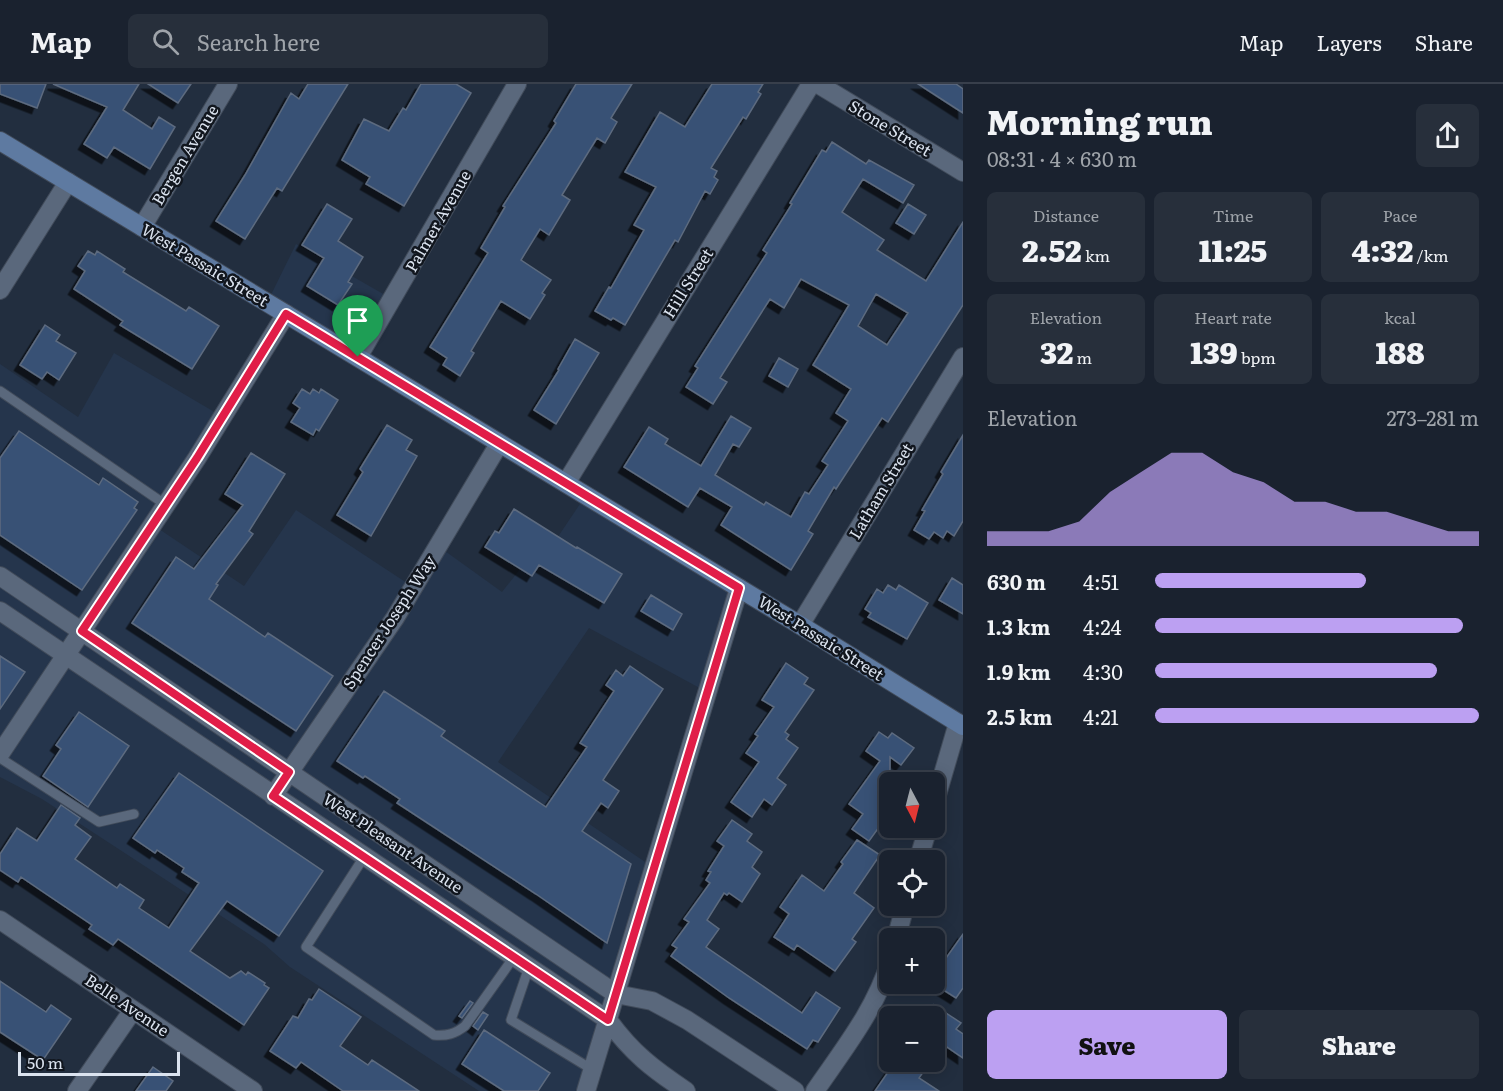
<!DOCTYPE html>
<html lang="en">
<head>
<meta charset="utf-8">
<style>
	body { margin:0; font-family:Literata,serif; background:#272f3b; color:#f1f3f6; height:100vh; display:flex; flex-direction:column; font-size:22px; white-space:nowrap }
	* { box-sizing:border-box; margin:0 }
	p { font-size:20px; color:#9fa4aa }
	.icon { flex:none; width:33px; height:33px; fill:none; stroke:currentColor; stroke-width:2; stroke-linecap:round; stroke-linejoin:round }
	.map { position:relative; flex:1; overflow:hidden }
	.side { display:flex; flex-direction:column; background:#1a222f; width:540px }
	.side>* { flex:none }
	.needle { width:39px; rotate:173deg }
	.controls { position:absolute; left:879px; top:688px; display:grid; gap:12px }
	.controls a { display:grid; place-items:center; width:66px; height:66px; border-radius:9px; background:#1a222f; box-shadow:0 3px 15px #0003,0 0 0 2px #383f4b; font-size:30px }
	.scale { position:absolute; left:18px; bottom:15px; width:162px; box-sizing:border-box; padding-left:6px; border:3px solid #dbe3ef; border-top:0; font-size:16px; line-height:21px; white-space:nowrap; color:#dbe3ef; -webkit-text-stroke:4px #11161e; paint-order:stroke }
	.pin { position:absolute; display:grid; place-items:center; width:51px; height:51px; color:#fff; margin:-62px -26px; border-radius:50% 50% 50% 0; rotate:-45deg; box-shadow:0 0 6px #0007 }
	.pin .icon { rotate:45deg }
	.round { display:grid; place-items:center; flex:none; width:63px; height:63px; border-radius:9px; background:#272f3b }
	.head { display:flex; align-items:center; justify-content:space-between; height:102px; padding:0 24px }
	h1 { font-size:33px; font-weight:800; line-height:45px }
	.stats { display:grid; grid-template-columns:repeat(3,1fr); gap:9px; height:102px; padding:6px 24px }
	.stats div { display:grid; align-content:center; border-radius:9px; background:#272f3b; text-align:center }
	.stats b { font-size:30px; font-weight:800 }
	.stats small { font-size:16px; font-weight:400 }
	.stats p { font-size:16px }
	.chart { height:168px; padding:12px 24px }
	.chart p { display:flex; justify-content:space-between }
	.chart svg { width:100%; height:108px; margin-top:6px; fill:#bca0f2; opacity:.7 }
	.action { display:flex; gap:12px; margin-top:auto; padding:12px 24px }
	.action a { flex:1; height:69px; border-radius:9px; background:#bca0f2; color:#111; font-size:24px; font-weight:800; line-height:69px; text-align:center }
	.action a+a { background:#272f3b; color:#f1f3f6 }
	ul { padding:0 24px; list-style:none; font-size:20px }
	li { display:grid; grid-template-columns:96px 72px 1fr; align-items:center; height:45px }
	li i { height:15px; border-radius:8px; background:#bca0f2 }
	header { display:flex; align-items:center; gap:36px; box-sizing:border-box; height:84px; padding:0 30px; background:#1a222f; border-bottom:2px solid #383f4b }
	header strong { font-size:28px }
	nav { display:flex; gap:33px; margin-inline-start:auto; font-size:21px }
	.search { width:420px; height:54px; background:#272f3b; display:flex; align-items:center; gap:15px; box-sizing:border-box; padding:0 21px; border-radius:9px; color:#9fa4aa; font-size:22px }
	main { display:flex; flex:1; min-height:0 }
	.map>svg:first-child { display:block }
	.built { fill:#25354c }
	.building { fill:#385175; stroke:#5d6b7f; stroke-width:1.5; fill-rule:evenodd; filter:url(#shadow) }
	.lines { fill:none; stroke-linecap:round; stroke-linejoin:round }
	.lane-casing { stroke:#414b5a; stroke-width:11 }
	.street-casing { stroke:#414b5a; stroke-width:20 }
	.secondary-casing { stroke:#414b5a; stroke-width:20 }
	.lane { stroke:#5a687c; stroke-width:9 }
	.street { stroke:#5a687c; stroke-width:18 }
	.secondary { stroke:#5e7aa1; stroke-width:18 }
	.route-casing { stroke:#fff; stroke-width:12 }
	.route { stroke:#e11d48; stroke-width:8 }
	.labels { text-anchor:middle; stroke-width:5; stroke-linejoin:round; paint-order:stroke }
	.street-label { font-size:16px; fill:#dbe3ef; stroke:#11161e }
</style>
</head>
<body>
<header>
<strong>Map</strong>
<div class="search"><svg class="icon" aria-label="search" viewBox="0 0 24 24"><circle cx="10" cy="10" r="6"/><path d="M15 15l6 6"/></svg>Search here</div>
<nav><a>Map</a><a>Layers</a><a>Share</a></nav>
</header>
<main>
<div class="map">
<svg width="963" height="1007" viewBox="0 0 963 1007">
	<defs>
		<filter id="shadow"><feDropShadow dx="-5.5" dy="5.5" stdDeviation="0" flood-color="#0009"/></filter>
	</defs>
	<rect width="100%" height="100%" fill="#222e3f"/>
	<path class="built" d="M 296,160 L 392,215 L 358,273 L 267,219 Z
		M 114,269 L 223,333 L 153,441 L 244,502 L 296,426 L 413,503 L 438,462 L 502,508 L 528,475 L 539,481 L 586,411 L 739,504 L 707,608 L 589,544 L 498,678 L 654,784 L 586,1007 L 479,1007 L 290,883 L 264,860 L 42,715 L 0,693 L 0,280 L 78,333 Z"/>
	<path class="building" d="M 0,0 L 46,0 L 37,24 L 0,10 Z
		M 53,0 L 139,0 L 123,26 L 152,45 L 159,33 L 175,43 L 150,85 L 114,63 L 107,74 L 84,60 L 107,23 Z
		M 148,0 L 191,0 L 178,19 Z
		M 308,0 L 348,0 L 282,107 L 277,104 L 245,155 L 216,137 L 245,91 L 291,9 L 299,15 Z
		M 421,0 L 456,0 L 471,9 L 404,122 L 366,100 L 370,93 L 342,76 L 364,35 L 389,47 L 403,24 L 406,26 Z
		M 576,0 L 632,0 L 611,34 L 617,38 L 605,59 L 597,54 L 562,111 L 570,116 L 549,151 L 540,145 L 521,176 L 551,196 L 542,209 L 545,211 L 530,235 L 501,217 L 471,267 L 474,269 L 460,292 L 443,281 L 447,274 L 430,263 L 488,169 L 481,164 L 505,123 L 503,122 L 556,39 L 554,37 Z
		M 712,0 L 763,0 L 758,8 L 761,10 L 746,35 L 743,33 L 711,84 L 717,87 L 714,93 L 718,96 L 710,110 L 705,107 L 678,158 L 675,156 L 625,241 L 613,234 L 611,236 L 595,227 L 609,203 L 611,204 L 644,146 L 634,141 L 656,103 L 625,88 L 660,28 L 685,43 Z
		M 918,0 L 956,0 L 963,5 L 963,29 Z
		M 832,58 L 866,80 L 869,76 L 914,101 L 903,119 L 863,95 L 842,128 L 884,156 L 877,166 L 926,197 L 963,138 L 963,221 L 888,338 L 882,334 L 836,405 L 834,403 L 808,447 L 813,450 L 791,486 L 721,441 L 732,423 L 700,404 L 688,423 L 624,383 L 649,343 L 668,355 L 665,360 L 701,382 L 731,332 L 751,344 L 739,363 L 733,360 L 715,391 L 764,421 L 766,418 L 791,433 L 805,408 L 809,410 L 828,381 L 822,377 L 848,337 L 836,329 L 851,305 L 813,281 L 849,221 L 801,195 L 784,224 L 770,215 L 720,294 L 727,298 L 713,320 L 686,303 L 698,284 L 695,282 L 767,169 L 763,166 L 792,120 L 790,119 L 822,66 L 826,68 ZM 876,210 L 908,229 L 887,261 L 858,242 Z
		M 327,120 L 352,135 L 338,157 L 363,173 L 348,198 L 352,200 L 338,221 L 307,202 L 324,174 L 302,161 Z
		M 908,120 L 926,131 L 914,150 L 896,139 Z
		M 88,167 L 95,171 L 97,167 L 125,185 L 123,188 L 186,227 L 189,223 L 219,242 L 192,285 L 120,241 L 123,237 L 74,205 L 85,187 L 78,182 Z
		M 45,241 L 60,251 L 56,257 L 76,269 L 59,296 L 47,288 L 42,295 L 20,281 Z
		M 575,255 L 599,269 L 556,340 L 534,326 L 559,286 L 558,285 Z
		M 779,274 L 798,285 L 788,303 L 769,292 Z
		M 302,305 L 310,310 L 313,305 L 319,309 L 321,305 L 338,316 L 319,347 L 316,345 L 313,351 L 291,338 L 300,324 L 293,319 Z
		M 387,341 L 412,356 L 406,366 L 417,372 L 371,452 L 337,431 L 363,388 L 360,385 Z
		M 19,347 L 99,401 L 103,394 L 138,418 L 134,424 L 137,426 L 82,506 L 0,451 L 0,374 Z
		M 963,351 L 963,437 L 954,452 L 947,447 L 943,454 L 934,448 L 929,455 L 914,446 L 925,427 L 922,426 L 943,390 L 941,388 Z
		M 251,369 L 285,390 L 249,447 L 253,450 L 216,500 L 218,501 L 209,515 L 265,553 L 268,549 L 333,592 L 296,647 L 132,539 L 176,473 L 194,485 L 243,421 L 225,410 Z
		M 514,425 L 576,464 L 577,463 L 622,490 L 604,519 L 539,481 L 532,492 L 485,463 L 495,447 L 499,449 Z
		M 952,494 L 963,501 L 963,530 L 939,516 Z
		M 888,501 L 896,506 L 899,501 L 928,519 L 907,555 L 868,533 L 871,529 L 865,525 L 877,505 L 883,509 Z
		M 651,511 L 682,530 L 673,546 L 641,527 Z
		M 0,572 L 25,588 L 0,625 Z
		M 786,579 L 808,594 L 804,600 L 814,606 L 785,648 L 789,651 L 786,655 L 798,664 L 777,694 L 786,701 L 772,721 L 764,715 L 752,733 L 731,718 L 759,678 L 746,669 L 758,652 L 755,650 L 774,623 L 762,616 Z
		M 630,582 L 663,605 L 603,696 L 619,707 L 608,724 L 601,719 L 582,747 L 631,780 L 607,859 L 536,810 L 397,719 L 400,715 L 365,692 L 363,694 L 337,677 L 384,607 L 445,647 L 441,652 L 546,723 L 587,663 L 580,659 L 614,607 L 606,601 L 616,586 L 623,592 Z
		M 79,628 L 129,662 L 88,723 L 43,692 L 61,665 L 56,661 Z
		M 879,648 L 888,654 L 892,649 L 914,664 L 901,681 L 890,673 L 890,728 L 869,757 L 852,745 L 863,730 L 849,720 L 880,677 L 866,667 Z
		M 179,689 L 323,787 L 279,852 L 227,817 L 190,867 L 230,894 L 241,887 L 246,891 L 248,888 L 265,899 L 264,901 L 269,904 L 244,941 L 118,855 L 113,861 L 89,845 L 92,841 L 21,793 L 18,798 L 0,786 L 0,770 L 17,744 L 37,757 L 61,721 L 80,734 L 75,741 L 91,753 L 75,775 L 117,804 L 120,800 L 144,816 L 139,824 L 169,844 L 199,799 L 182,788 L 184,784 L 157,766 L 155,769 L 133,754 Z
		M 732,736 L 752,750 L 747,757 L 762,768 L 752,783 L 760,790 L 742,818 L 729,809 L 727,811 L 724,809 L 707,836 L 719,845 L 706,863 L 802,929 L 816,908 L 840,924 L 818,958 L 813,956 L 807,965 L 729,914 L 671,872 L 677,864 L 672,861 L 689,838 L 684,835 L 710,799 L 706,796 L 711,788 L 708,787 L 724,762 L 717,757 Z
		M 857,756 L 880,771 L 854,809 L 874,824 L 852,855 L 856,858 L 835,887 L 797,861 L 794,866 L 774,853 L 789,830 L 780,823 L 802,791 L 824,807 L 843,780 L 841,778 Z
		M 963,850 L 963,904 L 956,914 L 934,900 L 934,891 Z
		M 0,897 L 46,928 L 51,921 L 71,935 L 43,976 L 0,948 Z
		M 319,905 L 361,933 L 340,962 L 368,981 L 372,976 L 419,1007 L 343,1007 L 301,978 L 296,984 L 270,967 L 293,932 L 298,934 L 309,915 L 312,916 Z
		M 470,917 L 473,919 L 462,934 L 459,932 Z
		M 934,921 L 961,939 L 956,945 L 963,950 L 963,974 L 934,954 Z
		M 483,928 L 488,931 L 478,946 L 473,942 Z
		M 484,946 L 550,989 L 538,1007 L 504,1007 L 462,980 Z
		M 895,978 L 930,978 L 919,994 L 939,1007 L 875,1007 Z
		M 153,983 L 173,997 L 166,1007 L 136,1007 Z"/>
	<g class="lines">
		<g class="lane-casing">
			<path id="lane" d="M 0,307 L 166,421
				M 0,674 L 99,738 L 134,730
				M 364,773 L 306,863 L 434,951 C 447,952 455,950 465,942 L 514,873
				M 529,883 L 511,936 L 593,986"/>
		</g>
		<g class="street-casing">
			<path id="street" d="M 818,0 L 963,88
				M 142,143 L 228,0
				M 0,206 L 68,98
				M 358,273 L 517,0
				M 566,399 L 811,0
				M 0,492 L 616,910 L 652,917 L 687,936 L 795,1007
				M 0,527 L 608,936 C 632,969 653,985 686,1007
				M 800,541 L 963,273
				M 0,670 L 197,374 L 286,230
				M 273,712 L 395,534 L 499,360
				M 934,721 L 958,639
				M 918,777 L 928,744
				M 0,836 L 253,1007
				M 896,855 L 905,822
				M 77,1007 L 133,926
				M 586,1007 L 739,504
				M 815,1007 C 843,966 876,925 890,877"/>
		</g>
		<g class="secondary-casing">
			<path id="secondary" d="M 0,57 L 800,541 L 963,642"/>
		</g>
		<use href="#lane" class="lane"/>
		<use href="#street" class="street"/>
		<use href="#secondary" class="secondary"/>
	</g>
	<g class="lines">
		<g class="route-casing">
			<path id="route" d="M 286,230 L 739,504 L 608,936 L 273,712 L 289,688 L 82,547 L 197,374 Z"/>
		</g>
		<use href="#route" class="route"/>
	</g>
	<g class="labels">
		<g class="street-label">
			<text transform="translate(890 44) rotate(31)" y="6">Stone Street</text>
			<text transform="translate(185 71) rotate(-59)" y="6">Bergen Avenue</text>
			<text transform="translate(438 137) rotate(-60)" y="6">Palmer Avenue</text>
			<text transform="translate(205 181) rotate(31)" y="6">West Passaic Street</text>
			<text transform="translate(688 199) rotate(-58)" y="6">Hill Street</text>
			<text transform="translate(881 407) rotate(-59)" y="6">Latham Street</text>
			<text transform="translate(389 538) rotate(-57)" y="6">Spencer Joseph Way</text>
			<text transform="translate(821 554) rotate(32)" y="6">West Passaic Street</text>
			<text transform="translate(393 759) rotate(34)" y="6">West Pleasant Avenue</text>
			<text transform="translate(127 921) rotate(34)" y="6">Belle Avenue</text>
		</g>
	</g>
</svg>
<div class="controls">
<a><svg class="needle" viewBox="-14 -14 28 28"><path d="M0-13l5 13h-10z" fill="#e53935"/><path d="M0 13l5-13h-10z" fill="#9fa4aa"/></svg></a>
<a><svg class="icon" aria-label="locate" viewBox="0 0 24 24"><circle cx="12" cy="12" r="6"/><path d="M12 2v4M12 18v4M2 12h4M18 12h4"/></svg></a>
<a>+</a>
<a>−</a>
</div>
<div class="scale">50 m</div>
<div class="pin" style="left:358px;top:273px;background:#1e9e55"><svg class="icon" aria-label="arrive" viewBox="0 0 24 24"><path d="M6 21V4h12l-3 4 3 4H6"/></svg></div>
</div>
<section class="side">
<div class="head"><div><h1>Morning run</h1><p>08:31 · 4 × 630 m</p></div><a class="round"><svg class="icon" aria-label="share" viewBox="0 0 24 24"><path d="M12 15V3M7 8l5-5 5 5M5 13v7h14v-7"/></svg></a></div>
<div class="stats">
<div><p>Distance</p><b>2.52<small> km</small></b></div>
<div><p>Time</p><b>11:25</b></div>
<div><p>Pace</p><b>4:32<small> /km</small></b></div>
</div>
<div class="stats">
<div><p>Elevation</p><b>32<small> m</small></b></div>
<div><p>Heart rate</p><b>139<small> bpm</small></b></div>
<div><p>kcal</p><b>188</b></div>
</div>
<div class="chart"><p><span>Elevation</span>273–281 m</p>
<svg viewBox="0 0 160 44" preserveAspectRatio="none"><path d="M0 44V38L10 38L20 38L30 34L40 22L50 14L60 6L70 6L80 14L90 18L100 26L110 26L120 30L130 30L140 34L150 38L160 38V44z"/></svg>
</div>
<ul>
<li><b>630 m</b>4:51<i style="width:65%"></i></li>
<li><b>1.3 km</b>4:24<i style="width:95%"></i></li>
<li><b>1.9 km</b>4:30<i style="width:87%"></i></li>
<li><b>2.5 km</b>4:21<i style="width:100%"></i></li>
</ul>
<div class="action"><a>Save</a><a>Share</a></div>
</section>
</main>
</body>
</html>
